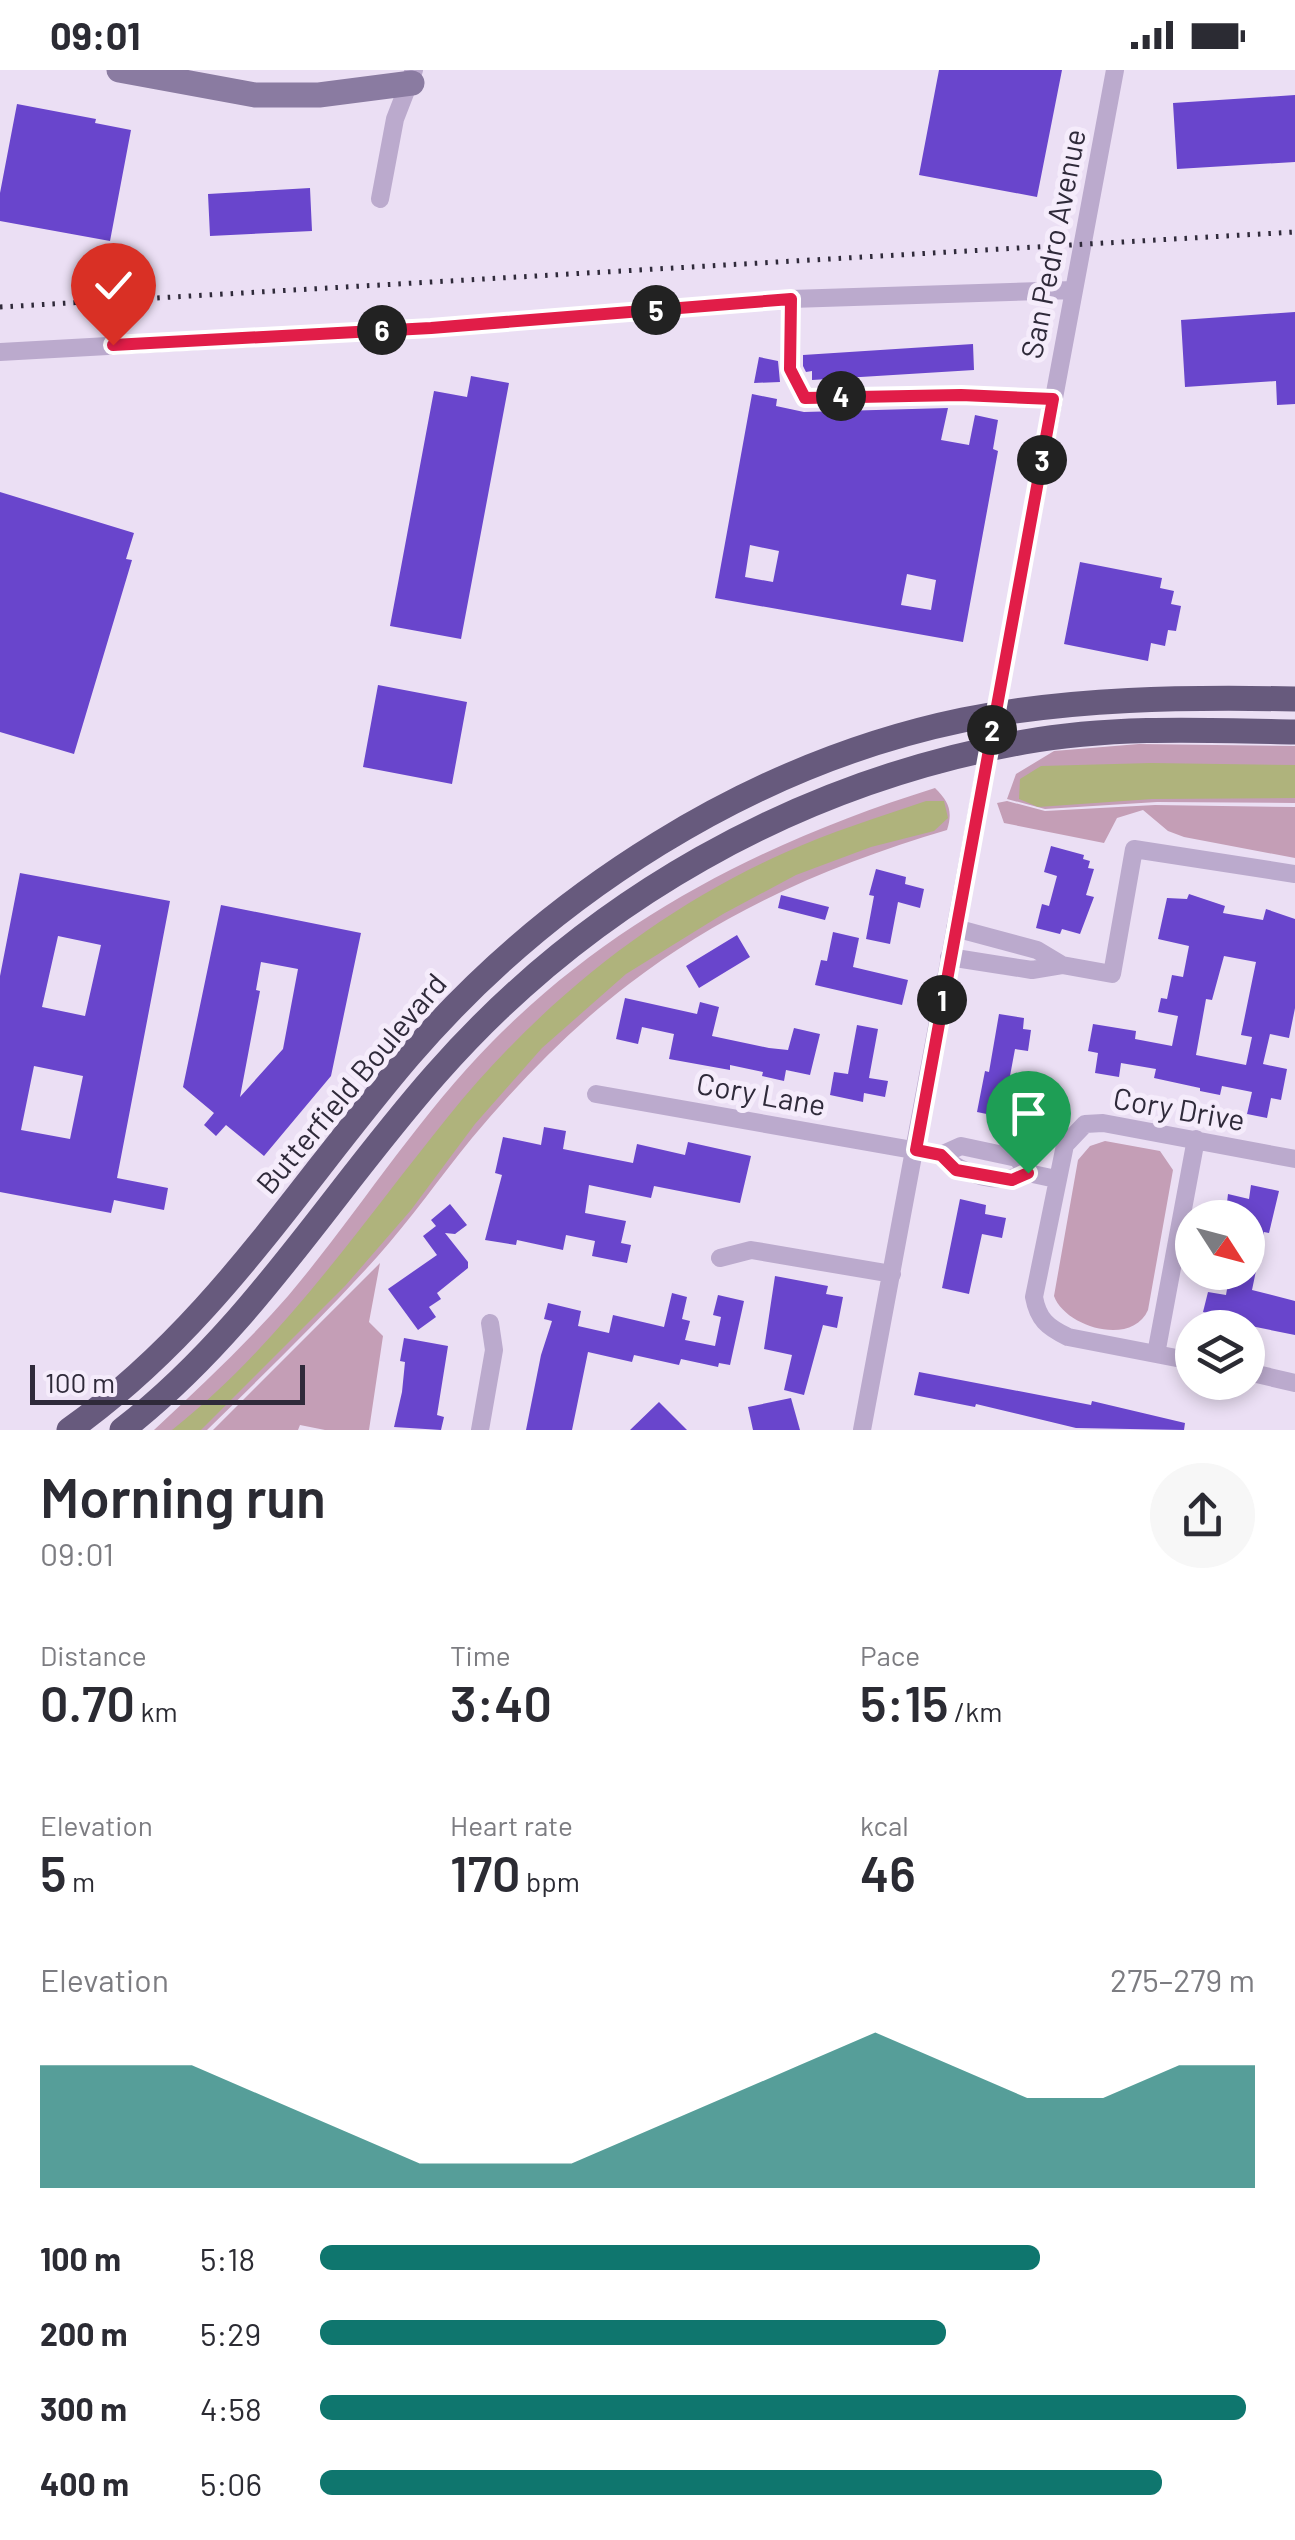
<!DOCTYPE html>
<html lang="en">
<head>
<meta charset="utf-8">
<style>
	body { margin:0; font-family:Barlow,sans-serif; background:#f7f7f7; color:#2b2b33; height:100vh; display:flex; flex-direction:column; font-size:38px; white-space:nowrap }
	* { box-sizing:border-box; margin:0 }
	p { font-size:32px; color:#7c7c81 }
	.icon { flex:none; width:55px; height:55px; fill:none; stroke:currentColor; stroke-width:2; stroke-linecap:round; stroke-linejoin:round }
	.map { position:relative; height:1360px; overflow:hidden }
	.sheet { display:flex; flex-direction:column; background:#fff; flex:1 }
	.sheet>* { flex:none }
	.needle { width:65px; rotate:126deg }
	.tools { position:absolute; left:1175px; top:1130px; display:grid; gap:20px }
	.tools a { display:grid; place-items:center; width:90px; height:90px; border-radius:50%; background:#fff; box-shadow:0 5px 15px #0003; font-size:50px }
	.scale { position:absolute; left:30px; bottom:25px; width:275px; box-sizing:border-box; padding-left:10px; border:5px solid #2f2a3a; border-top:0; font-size:28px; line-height:35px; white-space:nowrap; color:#2f2a3a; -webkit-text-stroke:8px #f5ecfb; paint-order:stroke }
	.pin { position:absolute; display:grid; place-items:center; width:85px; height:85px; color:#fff; margin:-102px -42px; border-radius:50% 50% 50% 0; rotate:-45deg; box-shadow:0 0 10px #0007 }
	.pin .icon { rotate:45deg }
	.km { position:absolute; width:50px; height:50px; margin:-25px; border-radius:50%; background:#222; color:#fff; font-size:28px; line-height:50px; text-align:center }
	.round { display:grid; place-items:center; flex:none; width:105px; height:105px; border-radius:52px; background:#f7f7f7 }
	.headline { display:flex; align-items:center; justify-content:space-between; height:170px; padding:0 40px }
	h1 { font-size:55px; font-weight:600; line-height:75px }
	.stats { display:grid; grid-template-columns:repeat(3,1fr); gap:15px; height:170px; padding:10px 40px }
	.stats div { display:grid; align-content:center }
	.stats b { font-size:50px; font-weight:600 }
	.stats small { font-size:28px; font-weight:400 }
	.stats p { font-size:28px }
	.chart { height:280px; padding:20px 40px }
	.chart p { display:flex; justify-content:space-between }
	.chart svg { width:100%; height:180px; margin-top:10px; fill:#0f766e; opacity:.7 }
	ul { padding:0 40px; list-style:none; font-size:32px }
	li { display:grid; grid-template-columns:160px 120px 1fr; align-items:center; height:75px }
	li i { height:25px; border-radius:12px; background:#0f766e }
	.status { display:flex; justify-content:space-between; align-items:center; height:70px; padding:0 50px; background:#fff; direction:ltr }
	.status svg { height:28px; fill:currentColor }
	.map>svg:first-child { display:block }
	.green { fill:#c49eb6 }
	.water { fill:#afb37c }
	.building { fill:#6945cc; fill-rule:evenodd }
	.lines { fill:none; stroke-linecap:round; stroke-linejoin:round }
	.street { stroke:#bbaacd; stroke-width:18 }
	.secondary { stroke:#8a7ba1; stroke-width:25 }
	.primary { stroke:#675a7d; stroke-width:25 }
	.rail { stroke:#2f2a3a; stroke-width:5; stroke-dasharray:2.5 8; stroke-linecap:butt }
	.route-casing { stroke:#fff; stroke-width:20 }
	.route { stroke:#e11d48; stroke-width:12 }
	.labels { text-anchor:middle; stroke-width:10; stroke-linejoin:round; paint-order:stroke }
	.street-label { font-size:30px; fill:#2f2a3a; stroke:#f5ecfb }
</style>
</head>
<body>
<div class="status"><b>09:01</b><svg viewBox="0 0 49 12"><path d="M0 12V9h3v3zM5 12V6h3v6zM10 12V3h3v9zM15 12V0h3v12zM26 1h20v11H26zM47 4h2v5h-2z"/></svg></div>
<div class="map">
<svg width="1295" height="1360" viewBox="0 0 1295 1360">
	<rect width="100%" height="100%" fill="#ebdff4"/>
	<path class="green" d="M 1139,674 L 1295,676 L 1295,733 L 1157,732 L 1045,739 L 1007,729 L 1016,704 L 1054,681 Z
		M 935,718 C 949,732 953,741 947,760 C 832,794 725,840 629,914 C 570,959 519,1012 472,1068 C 440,1107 411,1149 377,1187 C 323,1247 265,1303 207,1360 L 154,1360 C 200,1317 246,1274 288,1226 C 358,1143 416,1049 492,972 C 616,846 769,770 935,718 Z
		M 1007,731 L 1045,741 L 1155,735 L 1295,737 L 1295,788 L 1184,767 L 1168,761 L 1143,740 L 1117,748 L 1104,773 L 1004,753 L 997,733 Z
		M 1105,1071 L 1160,1081 L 1173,1100 L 1148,1240 C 1132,1277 1065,1257 1054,1226 L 1078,1090 L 1090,1076 Z
		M 380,1193 L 369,1252 L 383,1266 L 369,1360 L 325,1360 L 300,1355 L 298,1360 L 213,1360 Z"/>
	<path class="water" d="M 1151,693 L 1295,695 L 1295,728 L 1152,729 L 1038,737 L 1019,729 L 1020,709 L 1041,696 Z
		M 926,731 L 944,731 L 948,748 L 934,761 L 871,777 L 796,805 L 723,844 L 626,904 L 542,978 L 475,1054 L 411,1140 L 345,1216 L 201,1360 L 172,1360 C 279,1276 362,1153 447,1048 C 537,936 652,842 784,783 C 830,762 879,747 926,731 Z"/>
	<path class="building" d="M 939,0 L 1062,0 L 1037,127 L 919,105 Z
		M 1295,25 L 1295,92 L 1177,99 L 1173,33 Z
		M 17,34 L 96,49 L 95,53 L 131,60 L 110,171 L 0,151 L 0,123 Z
		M 310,118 L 312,161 L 210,166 L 208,124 Z
		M 1295,242 L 1295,334 L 1277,335 L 1276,311 L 1185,317 L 1181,250 Z
		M 973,274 L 974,300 L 812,310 L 812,301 L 806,302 L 803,296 L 803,285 Z
		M 759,287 L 778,291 L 780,312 L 754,313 Z
		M 471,306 L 509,313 L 461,569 L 390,556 L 434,321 L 467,327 Z
		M 752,324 L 777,329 L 776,336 L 804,342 L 948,338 L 941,370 L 969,375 L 975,345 L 998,350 L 993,379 L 998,381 L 963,572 L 715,528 ZM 750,475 L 779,481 L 773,512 L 745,507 ZM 907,504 L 936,510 L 931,540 L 901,535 Z
		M 0,422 L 134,463 L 126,489 L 132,490 L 74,684 L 0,662 Z
		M 1080,492 L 1162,508 L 1160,518 L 1174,521 L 1171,534 L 1181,536 L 1176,561 L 1168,560 L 1165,576 L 1151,573 L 1148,591 L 1064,574 Z
		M 378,615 L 467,632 L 452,714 L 363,697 Z
		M 1051,776 L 1084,785 L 1083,789 L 1090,791 L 1088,798 L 1094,799 L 1086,825 L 1094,827 L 1080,864 L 1062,859 L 1060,864 L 1036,858 L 1042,834 L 1049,836 L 1057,806 L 1044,802 Z
		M 876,799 L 906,807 L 905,814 L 924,819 L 920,838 L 898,832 L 890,874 L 866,869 L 874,826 L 869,825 Z
		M 20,803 L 170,831 L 117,1108 L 168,1118 L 164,1140 L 114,1130 L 111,1143 L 0,1122 L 0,906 ZM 58,866 L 101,875 L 85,946 L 42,937 ZM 34,996 L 83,1006 L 70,1069 L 21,1060 Z
		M 1189,824 L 1225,836 L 1223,843 L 1263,850 L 1266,839 L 1295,849 L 1295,938 L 1289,968 L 1270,964 L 1263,994 L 1287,999 L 1281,1030 L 1271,1028 L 1267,1048 L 1247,1044 L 1252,1022 L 1222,1016 L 1220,1025 L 1200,1021 L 1200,1018 L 1154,1008 L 1156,999 L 1121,993 L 1119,1007 L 1095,1003 L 1098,983 L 1088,981 L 1093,954 L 1136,961 L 1135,969 L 1172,976 L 1178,946 L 1158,942 L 1161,928 L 1167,929 L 1172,905 L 1183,907 L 1189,876 L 1158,869 L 1167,828 L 1187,829 ZM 1224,886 L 1256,892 L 1241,965 L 1252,967 L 1246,995 L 1196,985 L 1206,929 L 1212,930 Z
		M 781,825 L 829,837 L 825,850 L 778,838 Z
		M 221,835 L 361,863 L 331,1006 L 264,1086 L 226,1055 L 216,1066 L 204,1055 L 214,1043 L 183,1017 ZM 261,892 L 298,899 L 283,979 L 240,1027 L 260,921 L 256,920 Z
		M 833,862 L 859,868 L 853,897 L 908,910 L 902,935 L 815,915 L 821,890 L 827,891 Z
		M 737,865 L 750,887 L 699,918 L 686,896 Z
		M 625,928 L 697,944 L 700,932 L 719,937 L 712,966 L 769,978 L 788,980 L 794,958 L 820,964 L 810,1005 L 786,1000 L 784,1011 L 762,1006 L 763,1002 L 730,995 L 730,1000 L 669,989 L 674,964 L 642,957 L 638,974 L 616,969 Z
		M 999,944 L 1024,948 L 1023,959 L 1031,960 L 1028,981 L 1015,979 L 1010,1006 L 1010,1015 L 1032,1020 L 1028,1040 L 1008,1036 L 1006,1048 L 977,1042 L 985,1001 L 989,1002 Z
		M 857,955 L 878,959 L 869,1008 L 888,1011 L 885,1027 L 864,1023 L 863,1032 L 830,1025 L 834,1002 L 848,1004 Z
		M 544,1057 L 566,1061 L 563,1079 L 633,1093 L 637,1074 L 685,1085 L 688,1072 L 751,1086 L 740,1133 L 654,1116 L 651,1128 L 589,1115 L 585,1143 L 626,1151 L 621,1173 L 631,1175 L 627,1193 L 592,1186 L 595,1171 L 566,1165 L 563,1180 L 517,1170 L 516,1175 L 485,1170 L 502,1105 L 495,1103 L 503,1067 L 541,1075 Z
		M 1251,1115 L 1279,1121 L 1269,1163 L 1264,1162 L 1252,1220 L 1295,1231 L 1295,1265 L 1251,1256 L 1220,1258 L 1223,1246 L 1203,1242 L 1208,1222 L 1226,1225 L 1230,1202 L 1248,1202 L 1248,1145 L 1226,1141 L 1228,1124 L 1249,1129 Z
		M 960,1129 L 986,1135 L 985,1144 L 1006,1148 L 1002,1168 L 982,1164 L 969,1224 L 942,1218 Z
		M 450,1134 L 467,1155 L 455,1164 L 445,1163 L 468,1192 L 468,1198 L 437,1223 L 441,1229 L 429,1237 L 436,1247 L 418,1260 L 388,1219 L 437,1185 L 423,1166 L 436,1156 L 431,1150 Z
		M 775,1206 L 828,1216 L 826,1224 L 843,1227 L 837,1258 L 823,1255 L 804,1325 L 784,1320 L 792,1285 L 764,1279 Z
		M 672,1223 L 687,1227 L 682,1249 L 690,1251 L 685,1270 L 715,1276 L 721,1247 L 713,1245 L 718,1225 L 744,1231 L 730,1295 L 719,1293 L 718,1297 L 681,1289 L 679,1295 L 634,1285 L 632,1292 L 588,1282 L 572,1360 L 526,1360 L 541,1285 L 552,1251 L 544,1249 L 548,1233 L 581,1241 L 578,1256 L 609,1263 L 613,1245 L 664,1257 Z
		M 404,1268 L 448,1276 L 437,1345 L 444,1347 L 441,1360 L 394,1357 L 402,1322 L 405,1292 L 400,1291 Z
		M 919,1302 L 1091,1335 L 1092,1331 L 1185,1353 L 1184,1360 L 1076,1358 L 976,1334 L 975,1337 L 914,1325 Z
		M 791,1328 L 800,1360 L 753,1360 L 748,1337 Z
		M 659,1332 L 687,1360 L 630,1360 Z"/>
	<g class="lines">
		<path class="street" d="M 380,129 L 395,49 L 414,0
			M 791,229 L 790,299 L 805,328 L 961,325 L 1053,329
			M 0,282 L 431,258 L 791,229 L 1074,220
			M 955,858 L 1037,880 L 1062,895 L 1112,904 L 1134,779 L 1295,804
			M 949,887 L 1032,900 L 1062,895
			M 596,1024 L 941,1085 L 961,1076 L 1017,1088 L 1028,1103 L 1056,1109
			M 941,1085 C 962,1105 1001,1116 1028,1103
			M 720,1188 L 751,1180 L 892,1204
			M 1156,1284 L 1196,1069
			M 1192,1291 L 1068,1267 C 1047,1257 1038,1249 1034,1227 L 1065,1075 L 1085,1054 L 1103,1053 L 1295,1089
			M 1248,1302 L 1295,1313
			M 480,1360 L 494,1280 L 490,1253
			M 862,1360 L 1115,0"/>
		<path class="secondary" d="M 119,0 L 255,25 L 319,25 L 412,13"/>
		<path class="primary" d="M 69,1360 C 213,1258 297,1117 409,986 C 549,823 751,694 963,650 C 1072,628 1185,627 1295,629
			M 122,1360 C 250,1261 330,1124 436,1004 C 588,831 796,713 1024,672 C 1113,656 1205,660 1295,662"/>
		<path class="rail" d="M 0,237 L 1295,162"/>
	</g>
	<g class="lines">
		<g class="route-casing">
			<path id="route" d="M 113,275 L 431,258 L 791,229 L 790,299 L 805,328 L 961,325 L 1053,329 L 916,1080 L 941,1085 L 956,1100 L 1012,1110 L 1028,1103"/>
		</g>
		<use href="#route" class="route"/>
	</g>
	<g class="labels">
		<g class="street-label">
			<text transform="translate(1054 174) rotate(-79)" y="10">San Pedro Avenue</text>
			<text transform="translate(352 1014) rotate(-50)" y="10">Butterfield Boulevard</text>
			<text transform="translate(761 1025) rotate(10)" y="10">Cory Lane</text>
			<text transform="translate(1179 1040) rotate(10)" y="10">Cory Drive</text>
		</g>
	</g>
</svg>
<div class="tools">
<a><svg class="needle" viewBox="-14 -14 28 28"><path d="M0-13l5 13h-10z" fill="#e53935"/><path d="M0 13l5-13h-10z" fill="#7c7c81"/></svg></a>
<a><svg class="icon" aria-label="layers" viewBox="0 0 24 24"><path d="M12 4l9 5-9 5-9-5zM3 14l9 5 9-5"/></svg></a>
</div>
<div class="scale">100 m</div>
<div class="pin" style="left:1028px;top:1103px;background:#1e9e55"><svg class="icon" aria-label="arrive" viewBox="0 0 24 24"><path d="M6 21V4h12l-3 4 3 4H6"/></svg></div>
<div class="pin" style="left:113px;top:275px;background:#d93025"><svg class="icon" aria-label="check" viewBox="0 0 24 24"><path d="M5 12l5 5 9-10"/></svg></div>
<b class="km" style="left:942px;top:930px">1</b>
<b class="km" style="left:992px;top:660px">2</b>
<b class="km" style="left:1042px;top:390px">3</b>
<b class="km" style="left:841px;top:326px">4</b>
<b class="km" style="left:656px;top:240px">5</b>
<b class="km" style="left:382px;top:260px">6</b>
</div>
<section class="sheet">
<div class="headline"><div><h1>Morning run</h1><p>09:01</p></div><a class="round"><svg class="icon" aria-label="share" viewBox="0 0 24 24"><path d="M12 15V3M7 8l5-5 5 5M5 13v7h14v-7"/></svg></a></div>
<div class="stats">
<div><p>Distance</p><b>0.70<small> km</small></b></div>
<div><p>Time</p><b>3:40</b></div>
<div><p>Pace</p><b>5:15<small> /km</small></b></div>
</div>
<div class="stats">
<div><p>Elevation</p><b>5<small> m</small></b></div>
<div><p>Heart rate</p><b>170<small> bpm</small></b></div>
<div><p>kcal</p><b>46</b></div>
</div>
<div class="chart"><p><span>Elevation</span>275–279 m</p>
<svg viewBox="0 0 160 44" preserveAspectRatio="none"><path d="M0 44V14L10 14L20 14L30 22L40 30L50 38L60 38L70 38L80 30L90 22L100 14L110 6L120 14L130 22L140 22L150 14L160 14V44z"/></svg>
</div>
<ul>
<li><b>100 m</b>5:18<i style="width:77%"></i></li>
<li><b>200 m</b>5:29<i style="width:67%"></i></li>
<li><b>300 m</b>4:58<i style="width:99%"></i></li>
<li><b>400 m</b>5:06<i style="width:90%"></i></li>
</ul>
</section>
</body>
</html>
